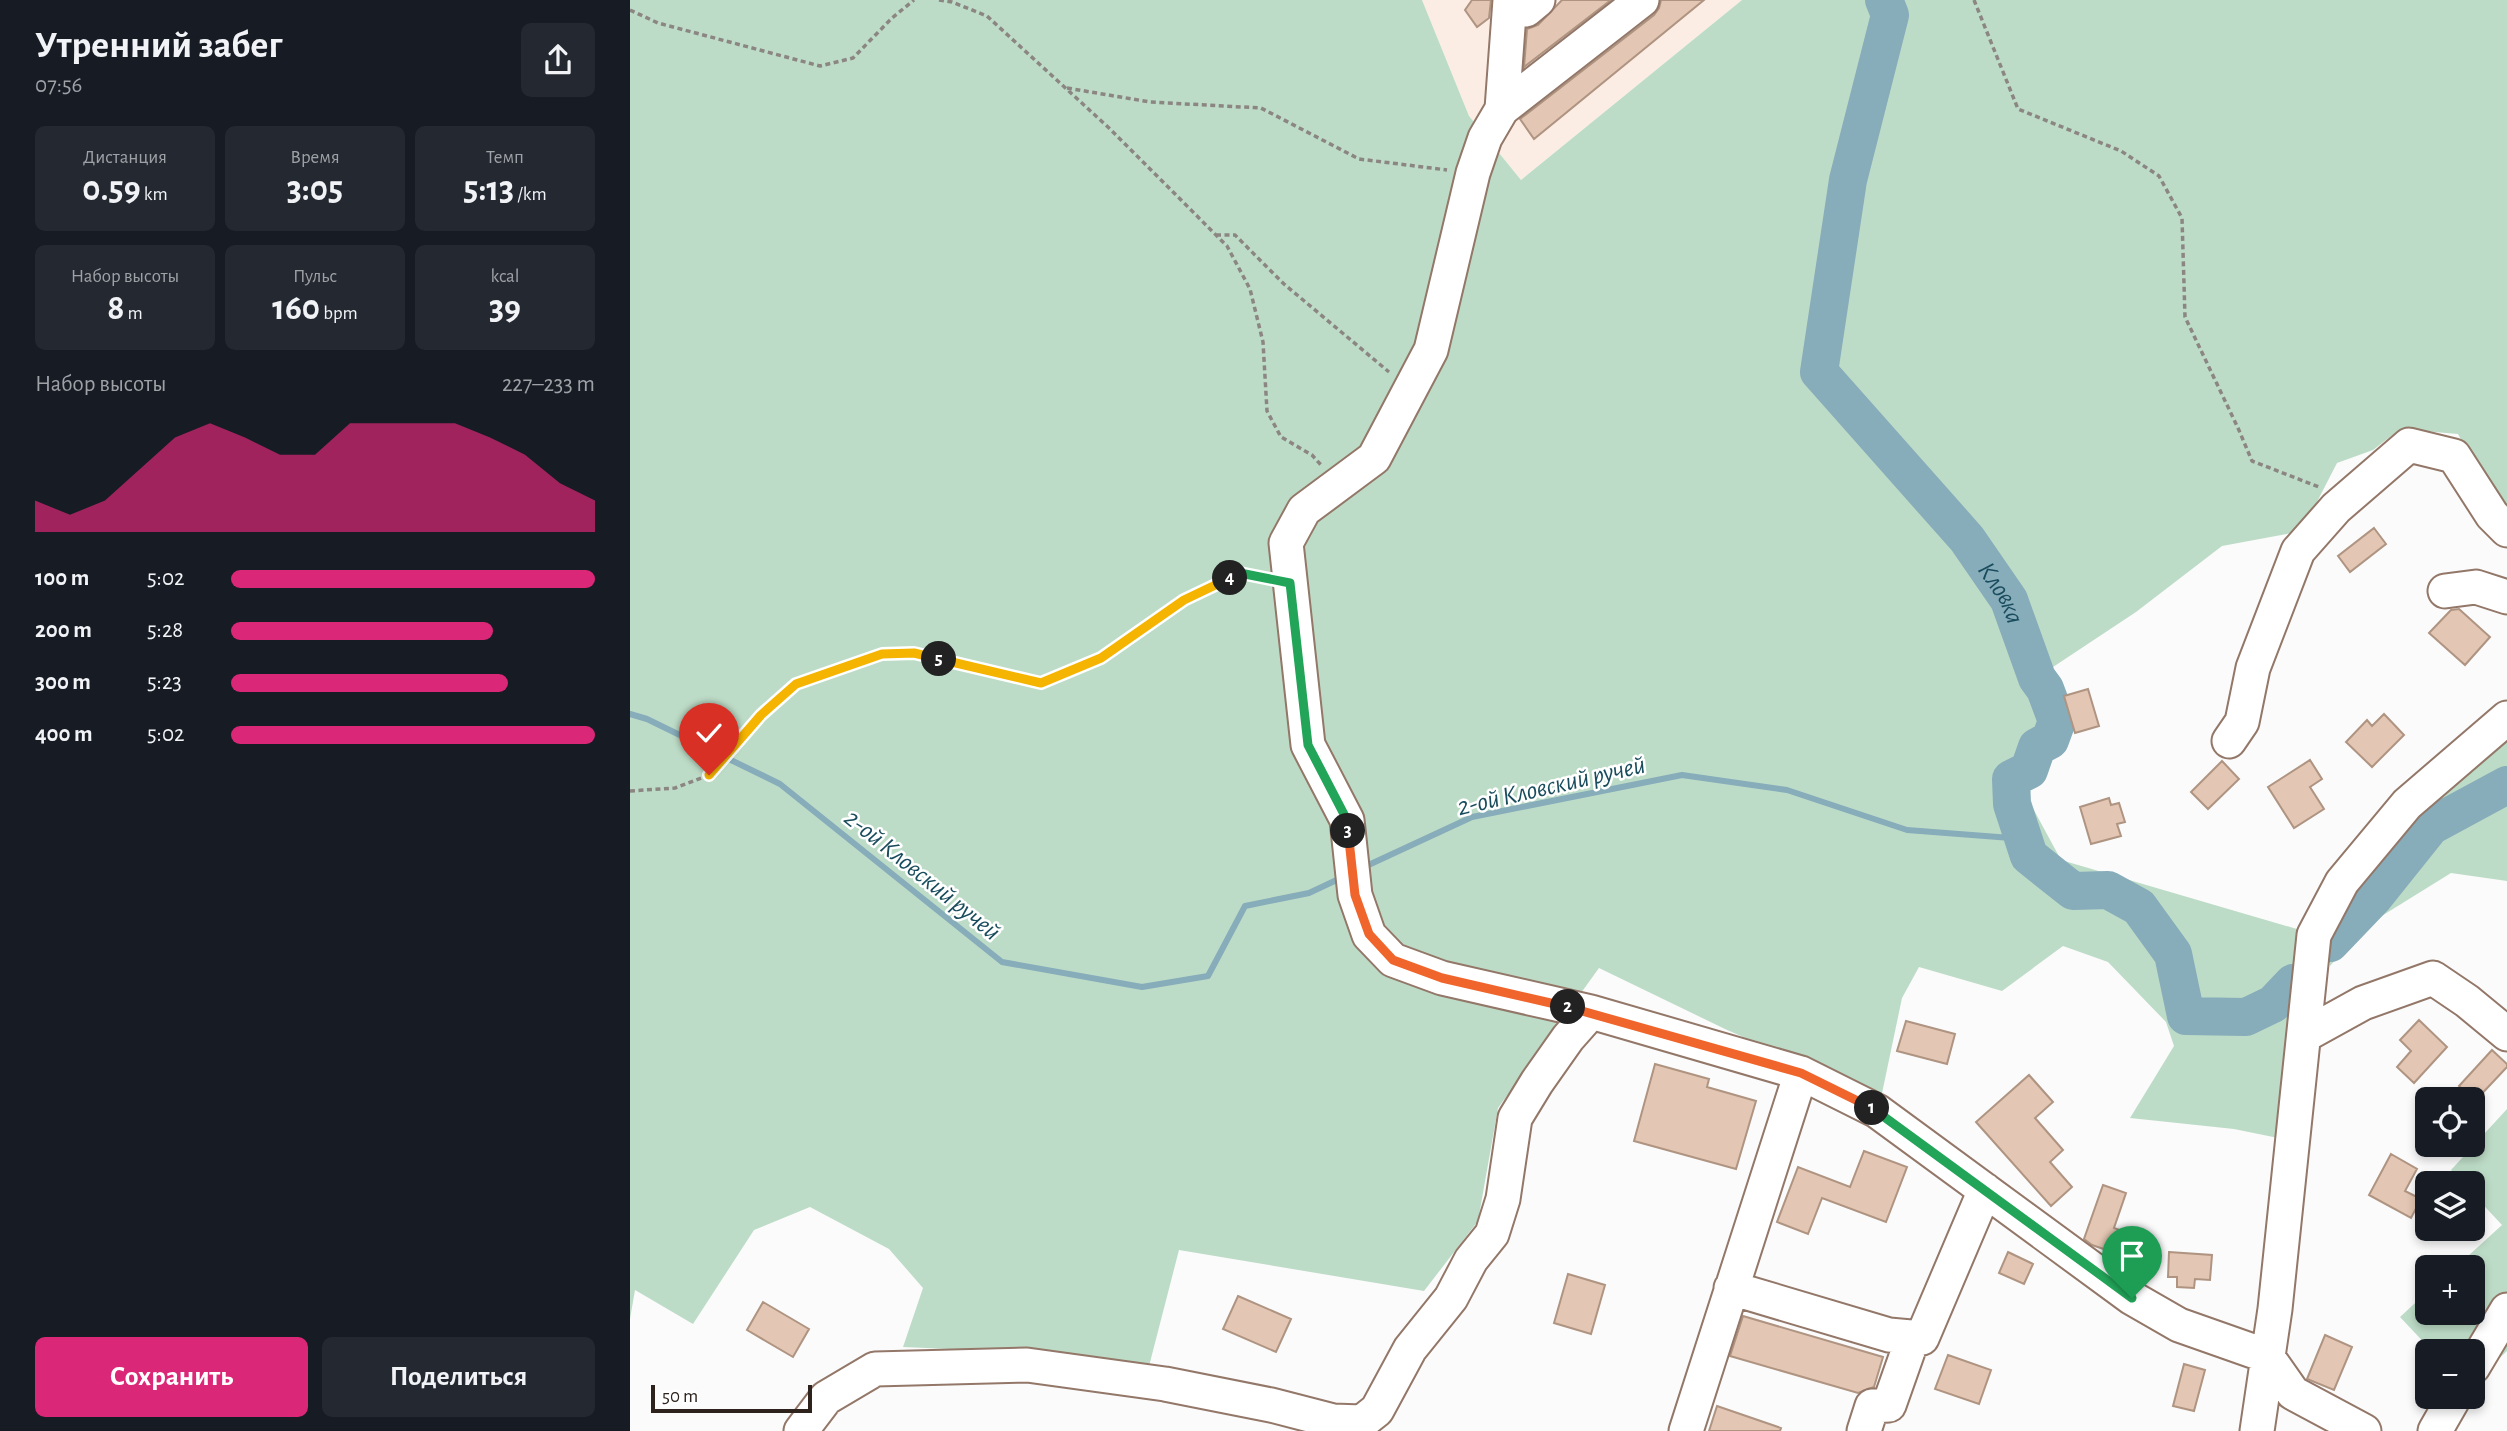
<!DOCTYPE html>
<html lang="ru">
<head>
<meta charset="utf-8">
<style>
	body { margin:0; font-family:"Alegreya Sans",sans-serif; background:#242831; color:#f1f3f6; height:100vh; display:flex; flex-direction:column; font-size:26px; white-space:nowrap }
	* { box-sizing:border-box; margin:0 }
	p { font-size:23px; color:#9ea1a6 }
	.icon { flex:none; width:38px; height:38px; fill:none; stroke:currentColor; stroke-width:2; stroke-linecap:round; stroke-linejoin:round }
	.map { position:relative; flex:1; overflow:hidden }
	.panel { display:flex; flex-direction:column; background:#171b24; width:630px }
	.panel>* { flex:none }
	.controls { position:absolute; left:1785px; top:1087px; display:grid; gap:14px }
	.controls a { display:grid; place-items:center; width:70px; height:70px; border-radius:10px; background:#171b24; box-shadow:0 4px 10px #0003; font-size:35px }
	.scale { position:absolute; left:21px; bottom:18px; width:161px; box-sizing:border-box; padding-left:7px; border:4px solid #2d221c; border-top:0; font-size:19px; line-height:24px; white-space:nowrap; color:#2d221c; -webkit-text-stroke:5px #fff; paint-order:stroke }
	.pin { position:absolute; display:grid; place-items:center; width:60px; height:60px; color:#fff; margin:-72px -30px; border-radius:50% 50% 50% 0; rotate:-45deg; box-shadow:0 0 7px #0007 }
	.pin .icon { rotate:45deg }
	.km { position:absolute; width:35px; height:35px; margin:-18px; border-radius:50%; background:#222; color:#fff; font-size:19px; line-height:35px; text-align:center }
	.round { display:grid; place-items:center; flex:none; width:74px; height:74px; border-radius:10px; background:#242831 }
	.summary { display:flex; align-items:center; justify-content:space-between; height:119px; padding:0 35px }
	h1 { font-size:38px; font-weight:600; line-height:52px }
	.stats { display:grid; grid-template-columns:repeat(3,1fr); gap:10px; height:119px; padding:7px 35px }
	.stats div { display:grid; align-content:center; border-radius:10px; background:#242831; text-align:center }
	.stats b { font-size:35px; font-weight:600 }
	.stats small { font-size:19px; font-weight:400 }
	.stats p { font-size:19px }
	.chart { height:196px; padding:14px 35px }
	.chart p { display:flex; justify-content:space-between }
	.chart svg { width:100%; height:126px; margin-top:7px; fill:#db2777; opacity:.7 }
	.cta { display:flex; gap:14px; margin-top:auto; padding:14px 35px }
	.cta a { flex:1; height:80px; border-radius:10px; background:#db2777; color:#fff; font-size:28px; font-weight:600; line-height:80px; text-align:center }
	.cta a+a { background:#242831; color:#f1f3f6 }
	ul { padding:0 35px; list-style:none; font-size:23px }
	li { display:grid; grid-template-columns:112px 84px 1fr; align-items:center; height:52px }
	li i { height:18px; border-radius:9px; background:#db2777 }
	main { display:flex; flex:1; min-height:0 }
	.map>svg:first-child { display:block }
	.built { fill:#fcede4 }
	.green { fill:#bddcc7 }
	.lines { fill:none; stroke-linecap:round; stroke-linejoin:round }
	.stream { stroke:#87acba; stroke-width:6 }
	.river { stroke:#87acba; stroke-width:38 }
	.building { fill:#e3c6b3; stroke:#af9482; stroke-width:2 }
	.minor-casing { stroke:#937768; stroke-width:37 }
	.path { stroke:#8c8683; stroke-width:3.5; stroke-dasharray:5 3.5; stroke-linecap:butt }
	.minor { stroke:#fff; stroke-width:33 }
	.split-1-casing { stroke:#fff; stroke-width:14 }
	.split-2-casing { stroke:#fff; stroke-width:14 }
	.split-3-casing { stroke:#fff; stroke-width:14 }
	.split-4-casing { stroke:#fff; stroke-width:14 }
	.split-5-casing { stroke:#fff; stroke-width:14 }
	.split-6-casing { stroke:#fff; stroke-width:14 }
	.split-1 { stroke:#22a559; stroke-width:9 }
	.split-2 { stroke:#f0652b; stroke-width:9 }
	.split-3 { stroke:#f0652b; stroke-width:9 }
	.split-4 { stroke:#22a559; stroke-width:9 }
	.split-5 { stroke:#f5b400; stroke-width:9 }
	.split-6 { stroke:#f5b400; stroke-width:9 }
	.labels { text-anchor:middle; stroke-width:5; stroke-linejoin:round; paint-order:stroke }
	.water-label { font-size:26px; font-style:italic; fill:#194c5d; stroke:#fff }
</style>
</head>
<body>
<main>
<section class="panel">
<div class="summary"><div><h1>Утренний забег</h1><p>07:56</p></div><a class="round"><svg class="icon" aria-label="share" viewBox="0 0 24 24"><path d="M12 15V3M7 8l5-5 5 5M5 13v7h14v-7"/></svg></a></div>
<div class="stats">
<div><p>Дистанция</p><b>0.59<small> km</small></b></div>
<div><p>Время</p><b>3:05</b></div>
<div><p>Темп</p><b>5:13<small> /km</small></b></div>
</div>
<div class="stats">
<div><p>Набор высоты</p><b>8<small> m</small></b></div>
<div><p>Пульс</p><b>160<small> bpm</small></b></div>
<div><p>kcal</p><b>39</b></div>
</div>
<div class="chart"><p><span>Набор высоты</span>227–233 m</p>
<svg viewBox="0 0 160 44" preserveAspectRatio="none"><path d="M0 44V33L10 38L20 33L30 22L40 11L50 6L60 11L70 17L80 17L90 6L100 6L110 6L120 6L130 11L140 17L150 27L160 33V44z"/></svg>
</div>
<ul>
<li><b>100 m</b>5:02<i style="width:100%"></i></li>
<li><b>200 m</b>5:28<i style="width:72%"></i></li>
<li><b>300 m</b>5:23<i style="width:76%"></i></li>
<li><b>400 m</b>5:02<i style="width:100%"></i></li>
</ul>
<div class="cta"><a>Сохранить</a><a>Поделиться</a></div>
</section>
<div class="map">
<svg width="1877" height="1431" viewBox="0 0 1877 1431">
	<rect width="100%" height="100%" fill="#fbfbfb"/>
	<path class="built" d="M 792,0 L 1112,0 L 891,180 L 839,116 Z"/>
	<path class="green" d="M 0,0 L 792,0 L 839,116 L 891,180 L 1112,0 L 1877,0 L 1877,508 L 1854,484 L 1828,434 L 1770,429 L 1743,450 L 1707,463 L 1672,531 L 1592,546 L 1506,612 L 1417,671 L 1435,722 L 1417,763 L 1393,790 L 1431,860 L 1677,932 L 1653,1139 L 1604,1129 L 1500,1118 L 1544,1046 L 1536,1022 L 1478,962 L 1433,946 L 1372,991 L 1289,967 L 1272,998 L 1251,1098 L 1095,1029 L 969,968 L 868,1108 L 848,1221 L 794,1291 L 549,1250 L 517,1374 L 413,1353 L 273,1347 L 293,1288 L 259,1249 L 180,1207 L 124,1230 L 63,1324 L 5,1290 L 0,1319 Z
		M 1877,734 L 1877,881 L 1821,873 L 1734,927 L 1700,966 L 1699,924 L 1803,791 Z
		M 1877,1109 L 1877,1351 L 1843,1383 L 1843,1351 L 1802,1351 L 1770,1317 L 1797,1292 L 1797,1312 L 1843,1312 L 1843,1267 L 1826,1267 L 1872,1225 L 1843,1194 L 1843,1183 L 1833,1183 L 1821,1170 Z"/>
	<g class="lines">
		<path class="stream" d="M 0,714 L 17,719 L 150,784 L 372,962 L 512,987 L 578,976 L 615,906 L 679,893 L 713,877
			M 732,868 L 842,817 L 1052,775 L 1157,790 L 1277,830 L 1394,839"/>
		<g class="river">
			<path id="s1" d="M 1254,0 L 1260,15 L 1218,180 L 1189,372 L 1337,539 L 1379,600 L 1407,678 L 1415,689 L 1427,721 L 1420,740 L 1407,747 L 1399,770 L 1381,779 L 1382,804 L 1399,856 L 1443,891 L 1478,890 L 1509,907 L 1543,954 L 1556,1016 L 1616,1017 L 1643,1004 L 1663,983"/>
			<path d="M 1700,943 L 1745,896 L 1801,826 L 1877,785"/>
		</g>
	</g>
	<path class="building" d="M 842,0 L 861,0 L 859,18 L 847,27 L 835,10 Z
		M 932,0 L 981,0 L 894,67 L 897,29 L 908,25 Z
		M 1031,0 L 1074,0 L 904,139 L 890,119 L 1024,15 L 1029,8 Z
		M 1744,528 L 1756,544 L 1720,572 L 1708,556 Z
		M 1829,609 L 1860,637 L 1835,665 L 1799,633 L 1821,610 Z
		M 1458,689 L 1469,726 L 1445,733 L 1434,696 Z
		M 1754,714 L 1774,735 L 1742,767 L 1716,742 L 1737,720 L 1742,726 Z
		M 1680,760 L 1692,779 L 1680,787 L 1694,809 L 1664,828 L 1638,787 Z
		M 1592,761 L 1609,779 L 1578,809 L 1561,792 Z
		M 1479,798 L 1481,805 L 1489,803 L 1495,822 L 1487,824 L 1491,836 L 1461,844 L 1450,807 Z
		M 1789,1020 L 1817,1047 L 1784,1083 L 1767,1067 L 1781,1051 L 1770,1040 Z
		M 1276,1021 L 1325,1034 L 1317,1064 L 1267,1051 Z
		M 1862,1050 L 1877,1064 L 1877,1067 L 1845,1101 L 1829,1086 Z
		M 1025,1064 L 1079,1079 L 1077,1087 L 1126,1101 L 1106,1169 L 1004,1141 Z
		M 1399,1075 L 1423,1102 L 1405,1118 L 1433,1150 L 1420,1162 L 1442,1187 L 1421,1206 L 1346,1122 Z
		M 1234,1151 L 1277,1167 L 1256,1222 L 1192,1198 L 1178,1234 L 1147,1222 L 1168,1167 L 1220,1187 Z
		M 1761,1154 L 1787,1169 L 1775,1191 L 1791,1199 L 1781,1218 L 1739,1195 Z
		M 1473,1185 L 1496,1193 L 1484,1228 L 1501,1234 L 1494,1256 L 1462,1245 L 1454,1239 Z
		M 1378,1252 L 1403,1264 L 1394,1284 L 1369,1273 Z
		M 1539,1252 L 1582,1255 L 1580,1280 L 1565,1279 L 1564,1288 L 1547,1287 L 1547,1277 L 1538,1277 Z
		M 938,1274 L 975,1285 L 961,1334 L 924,1323 Z
		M 608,1296 L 661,1319 L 646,1352 L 593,1329 Z
		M 133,1302 L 179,1329 L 163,1357 L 117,1330 Z
		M 1113,1316 L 1253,1357 L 1244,1387 L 1228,1393 L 1100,1356 Z
		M 1695,1335 L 1722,1347 L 1704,1390 L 1677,1379 Z
		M 1318,1355 L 1361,1370 L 1349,1404 L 1305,1389 Z
		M 1554,1364 L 1575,1370 L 1564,1411 L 1543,1406 Z
		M 1087,1406 L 1151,1428 L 1150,1431 L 1079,1431 Z"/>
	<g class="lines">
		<g class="minor-casing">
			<path id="minor" d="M 1012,0 L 872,109 L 855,138 L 843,173 L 801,350 L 744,458 L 674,510 L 656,543 L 678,745 L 717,820 L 725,895 L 739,935 L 763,960 L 812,978 L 961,1012 L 1171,1073 L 1247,1111 L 1502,1298 L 1549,1325 L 1637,1356 L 1663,1393 L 1734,1431
				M 881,1 L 896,10 L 908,0
				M 872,109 L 880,0
				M 1815,591 L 1846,587 L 1877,597
				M 1599,741 L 1612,722 L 1623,668 L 1668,551 L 1706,508 L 1779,445 L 1824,456 L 1862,515 L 1877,530
				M 1675,1035 L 1733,1003 L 1803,978 L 1837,1001 L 1877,1034
				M 1101,1288 L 1259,1335 L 1292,1338 L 1355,1190
				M 1843,1367 L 1877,1310
				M 171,1431 L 196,1398 L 245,1369 L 397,1365 L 535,1384 L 641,1405 L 703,1421 L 732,1422 L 747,1410 L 780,1349 L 821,1298 L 841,1260 L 862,1234 L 873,1199 L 885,1118 L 907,1082 L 938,1038 L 961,1012
				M 1056,1431 L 1171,1073
				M 1234,1431 L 1242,1406 L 1259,1405 L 1283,1337
				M 1627,1431 L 1645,1309 L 1684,935 L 1712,882 L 1777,804 L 1877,718
				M 1805,1431 L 1825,1396"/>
		</g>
		<path class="path" d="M 309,0 L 322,2 L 357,16 L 479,128 L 597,246 L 620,289 L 633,342 L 637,411 L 651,437 L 682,455 L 691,465
			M 1344,0 L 1388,109 L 1491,151 L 1529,176 L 1552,218 L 1555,317 L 1608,428 L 1622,461 L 1689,487
			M 0,10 L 28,23 L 190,66 L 223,58 L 262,18 L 284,0
			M 437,88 L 520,102 L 631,108 L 729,159 L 817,170
			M 586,235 L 605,235 L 654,284 L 759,372
			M 0,791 L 45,788 L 79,775 L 131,715 L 166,684 L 252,654 L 284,653 L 411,683 L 471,658 L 554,600 L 610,573 L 634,578"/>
		<use href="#minor" class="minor"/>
	</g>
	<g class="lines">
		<g class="split-1-casing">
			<path id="split-1" d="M 1242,1108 L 1502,1298"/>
		</g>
		<g class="split-2-casing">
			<path id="split-2" d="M 938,1007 L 1171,1073 L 1242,1108"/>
		</g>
		<g class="split-3-casing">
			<path id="split-3" d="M 718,831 L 725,895 L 739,934 L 763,960 L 812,978 L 938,1007"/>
		</g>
		<g class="split-4-casing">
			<path id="split-4" d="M 600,578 L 610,573 L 660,583 L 678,745 L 717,820 L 718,831"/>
		</g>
		<g class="split-5-casing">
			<path id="split-5" d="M 309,659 L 411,683 L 471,658 L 554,600 L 600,578"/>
		</g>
		<g class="split-6-casing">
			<path id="split-6" d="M 79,775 L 131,715 L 166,684 L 252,654 L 284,653 L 309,659"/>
		</g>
		<use href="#split-1" class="split-1"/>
		<use href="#split-2" class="split-2"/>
		<use href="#split-3" class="split-3"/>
		<use href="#split-4" class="split-4"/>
		<use href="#split-5" class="split-5"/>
		<use href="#split-6" class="split-6"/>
	</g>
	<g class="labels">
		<g class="water-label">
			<text dy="9" stroke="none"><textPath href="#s1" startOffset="668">Кловка</textPath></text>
			<text transform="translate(921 785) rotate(-13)" y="9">2-ой Кловский ручей</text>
			<text transform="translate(293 874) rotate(39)" y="9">2-ой Кловский ручей</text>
		</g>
	</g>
</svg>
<div class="controls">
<a><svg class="icon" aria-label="locate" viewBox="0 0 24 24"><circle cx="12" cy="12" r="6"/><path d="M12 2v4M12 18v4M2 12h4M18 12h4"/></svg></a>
<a><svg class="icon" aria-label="layers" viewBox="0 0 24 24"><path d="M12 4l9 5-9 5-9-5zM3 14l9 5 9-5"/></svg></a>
<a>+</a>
<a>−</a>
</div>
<div class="scale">50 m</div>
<div class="pin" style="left:1502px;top:1298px;background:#1e9e55"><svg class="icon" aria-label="arrive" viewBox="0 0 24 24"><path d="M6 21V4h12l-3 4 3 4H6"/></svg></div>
<div class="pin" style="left:79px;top:775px;background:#d93025"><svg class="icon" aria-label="check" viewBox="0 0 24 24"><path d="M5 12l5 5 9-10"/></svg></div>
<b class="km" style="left:1242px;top:1108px">1</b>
<b class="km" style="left:938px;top:1007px">2</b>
<b class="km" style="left:718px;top:831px">3</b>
<b class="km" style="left:600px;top:578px">4</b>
<b class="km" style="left:309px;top:659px">5</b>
</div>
</main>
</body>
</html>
